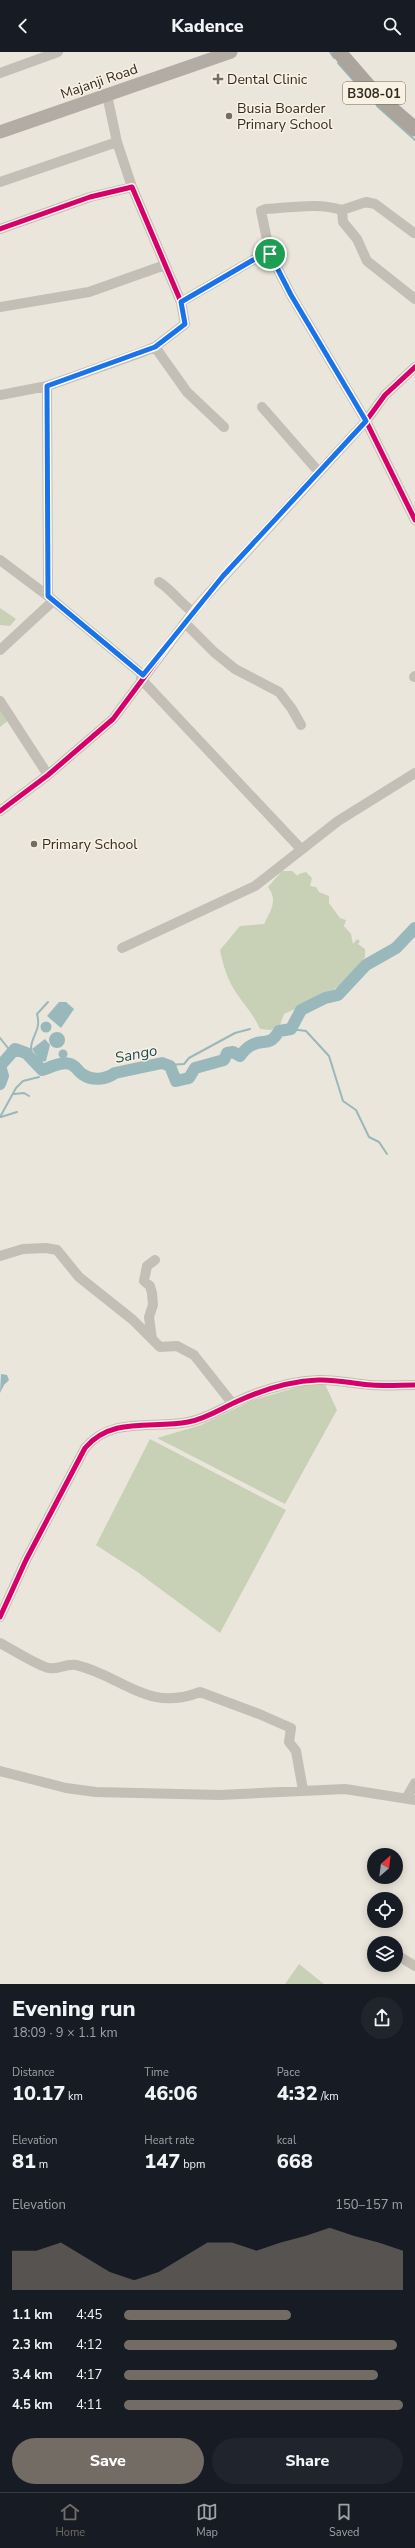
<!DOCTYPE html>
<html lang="en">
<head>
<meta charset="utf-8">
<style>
	body { margin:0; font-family:"Nunito Sans",sans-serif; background:#20242c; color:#f1f3f6; height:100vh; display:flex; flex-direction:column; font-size:15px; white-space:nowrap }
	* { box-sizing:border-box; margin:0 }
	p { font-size:13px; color:#9ea1a6 }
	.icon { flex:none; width:22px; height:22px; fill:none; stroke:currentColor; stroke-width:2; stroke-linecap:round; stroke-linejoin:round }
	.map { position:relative; height:1932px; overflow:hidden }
	.panel { display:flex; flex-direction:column; background:#171b24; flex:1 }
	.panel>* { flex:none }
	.needle { width:26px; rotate:28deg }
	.controls { position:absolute; left:367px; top:1796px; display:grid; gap:8px }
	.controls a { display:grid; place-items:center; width:36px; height:36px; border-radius:50%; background:#171b24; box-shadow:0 2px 10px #0003; font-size:20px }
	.pin { position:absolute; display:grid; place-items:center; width:34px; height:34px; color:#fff; margin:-17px; border:2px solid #fff; border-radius:50%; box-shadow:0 1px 4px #0007 }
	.round { display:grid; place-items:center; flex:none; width:42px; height:42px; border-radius:21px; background:#20242c }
	.overview { display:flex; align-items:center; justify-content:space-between; height:68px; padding:0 12px }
	h1 { font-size:22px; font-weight:800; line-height:30px }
	.stats { display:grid; grid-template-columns:repeat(3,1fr); gap:6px; height:68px; padding:4px 12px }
	.stats div { display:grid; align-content:center }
	.stats b { font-size:20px; font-weight:800 }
	.stats small { font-size:11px; font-weight:400 }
	.stats p { font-size:11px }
	.chart { height:112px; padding:8px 12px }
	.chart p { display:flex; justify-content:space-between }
	.chart svg { width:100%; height:72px; margin-top:4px; fill:#736c65; opacity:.7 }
	.action { display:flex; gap:8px; margin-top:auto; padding:8px 12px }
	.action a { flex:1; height:46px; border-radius:24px; background:#736c65; color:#fff; font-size:16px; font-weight:800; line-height:46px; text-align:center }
	.action a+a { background:#20242c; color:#f1f3f6 }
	ul { padding:0 12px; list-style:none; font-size:13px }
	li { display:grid; grid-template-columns:64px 48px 1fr; align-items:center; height:30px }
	li i { height:10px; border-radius:5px; background:#736c65 }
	header { display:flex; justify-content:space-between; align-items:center; height:52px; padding:0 12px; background:#171b24; font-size:18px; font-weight:800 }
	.dock { display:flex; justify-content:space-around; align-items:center; height:56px; border-top:1px solid #363941; background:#171b24; font-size:11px; color:#9ea1a6 }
	.dock a { display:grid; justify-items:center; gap:2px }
	.dock .current { color:#736c65 }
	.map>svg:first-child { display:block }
	.green { fill:#c8d1b6 }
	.water { fill:#98b8bc }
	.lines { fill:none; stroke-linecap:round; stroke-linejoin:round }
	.stream { stroke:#98b8bc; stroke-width:2 }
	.river { stroke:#98b8bc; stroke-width:12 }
	.minor { stroke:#c3beb6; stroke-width:10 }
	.major { stroke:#b2aca5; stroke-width:13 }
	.highway { stroke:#aaa49c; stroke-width:15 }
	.cycleway-casing { stroke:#f9f2e2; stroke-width:8 }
	.cycleway { stroke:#d6006c; stroke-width:5 }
	.route-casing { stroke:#fff; stroke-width:8 }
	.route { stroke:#1a73e8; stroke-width:5 }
	.poi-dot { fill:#736c65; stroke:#f9f2e2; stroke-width:1.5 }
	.labels { text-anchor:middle; stroke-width:3; stroke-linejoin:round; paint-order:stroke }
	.shield { fill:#f9f2e2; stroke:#6e675e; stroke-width:1 }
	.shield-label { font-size:13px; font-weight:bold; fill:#332b25 }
	.poi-label { font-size:14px; fill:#332b25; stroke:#f9f2e2; text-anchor:start }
	.street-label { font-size:14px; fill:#332b25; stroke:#f9f2e2 }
	.water-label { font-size:15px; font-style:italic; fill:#1a4955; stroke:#f9f2e2 }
</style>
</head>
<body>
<header><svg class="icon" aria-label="back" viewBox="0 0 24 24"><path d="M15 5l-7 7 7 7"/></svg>Kadence<svg class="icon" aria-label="search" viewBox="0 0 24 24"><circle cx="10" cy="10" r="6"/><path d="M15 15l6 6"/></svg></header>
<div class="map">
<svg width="415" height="1932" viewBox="0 0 415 1932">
	<rect width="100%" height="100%" fill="#ebe6dc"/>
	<path class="green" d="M 0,556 L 16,567 L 10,574 L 0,573 Z
		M 0,656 L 9,668 L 0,675 Z
		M 282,819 L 292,819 L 298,824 L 299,822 L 306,820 L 312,826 L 310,834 L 316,835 L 319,840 L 329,844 L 329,851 L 340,866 L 346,868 L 344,874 L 351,882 L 353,892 L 357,887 L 360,889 L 358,892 L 365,897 L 365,905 L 360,912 L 364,914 L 328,942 L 284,962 L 280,973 L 271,978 L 260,977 C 254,963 245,954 237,942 C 228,929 223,914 220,898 L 240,874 L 264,872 C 271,858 278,848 268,835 Z
		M 323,1328 L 337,1358 L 285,1452 L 157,1386 L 201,1373 L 253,1348 Z
		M 150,1387 L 286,1458 L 220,1581 L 136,1519 L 96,1493 Z
		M 299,1912 L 324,1932 L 285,1932 Z"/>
	<path class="water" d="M 59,950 L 66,950 L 74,957 L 61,976 L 47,964 Z
		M40.5 975a5.5 5.5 0 1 1 11 0a5.5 5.5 0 1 1-11 0Z
		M49 988a8 8 0 1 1 16 0a8 8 0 1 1-16 0Z
		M 45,987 L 50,993 L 46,1009 L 41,1010 L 32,997 Z
		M58.5 1002a4.5 4.5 0 1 1 9 0a4.5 4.5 0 1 1-9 0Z
		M 1,1322 L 7,1323 L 9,1328 L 4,1333 L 0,1341 Z"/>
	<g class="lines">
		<path class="stream" d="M 330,0 L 334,6
			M 338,11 L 363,39
			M 377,54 L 415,88
			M 291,977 L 306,979 L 329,1004 L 343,1049 L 356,1058 L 369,1085 L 379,1090 L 387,1102
			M 0,986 L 12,1001
			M 34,1010 C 24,986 43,983 37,962 L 48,950
			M 168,1013 L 184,1012 L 189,1006 L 235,981 L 250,977
			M 14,1042 L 24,1041 L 29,1044
			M 0,1065 L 16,1036 L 23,1029 L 39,1025
			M 1,1065 L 17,1060"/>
		<path class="river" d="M 0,1032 L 3,1024 L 0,1014 L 15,997 L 26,1001 L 42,1018 C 49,1016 62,1009 70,1012 C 75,1013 78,1019 82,1022 C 92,1029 105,1028 115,1021 L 162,1011 L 170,1014 L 176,1029 L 189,1026 L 195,1016 L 224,1008 L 227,1001 L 233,1000 L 240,1004 C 243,1000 247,995 252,993 C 264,986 269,996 279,979 L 291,977 L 301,958 L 325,946 L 338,943 L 366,913 L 396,896 L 415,876"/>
		<path class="minor" d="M 0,21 L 58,0
			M 107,43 L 117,90 L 132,135
			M 0,130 L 117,90
			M 342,158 L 366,150 L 375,152 L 414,181
			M 0,177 L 90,145 L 132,135 L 181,250 L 253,208 L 270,202 L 291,243 L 366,369 L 415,468
			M 270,202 L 261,159 L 266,157 C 290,156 318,150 342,158 L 343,170 L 357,187 L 367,209 L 415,247
			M 0,255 L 89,240 L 165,213
			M 155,295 L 187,340 L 224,375
			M 47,334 L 48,544
			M 0,343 L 47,334 L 140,301 L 155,295 L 185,272 L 181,250
			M 262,355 L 318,419
			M 0,508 L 48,544 L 143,623
			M 159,530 C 172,538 180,551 193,560
			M 185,571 L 214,600 L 235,617 L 279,640 L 292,657 L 301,673
			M 0,598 L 53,549
			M 414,625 L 415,624
			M 141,627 L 301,797
			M 0,649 L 48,723
			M 0,759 L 48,723 L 113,667 L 199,552 L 366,369 L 385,343 L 415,315
			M 122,896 L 255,834 L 338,769 L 415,721
			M 0,1204 L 23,1197 L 46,1196 L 57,1198 L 79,1225 L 133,1268 L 160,1295 L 177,1294 L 194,1303 L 232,1351
			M 152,1287 L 149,1265 L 153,1253 L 152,1241 L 150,1234 L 144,1229 L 147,1214 L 155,1208
			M 0,1565 L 26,1508 L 85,1396 C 112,1364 152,1377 188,1370 C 206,1367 222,1356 238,1349 C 262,1338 292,1329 318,1328 C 336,1327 354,1332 372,1333 C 386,1334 401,1333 415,1333
			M 0,1591 C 10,1596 40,1615 49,1616 C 57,1618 67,1611 76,1613 C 123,1624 147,1661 200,1640 L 259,1662 L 291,1676 L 289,1690 L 296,1699 L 303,1738
			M 0,1719 L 66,1736 L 96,1740 L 220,1743 L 345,1737 L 415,1748
			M 407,1745 L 415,1731
			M 397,1903 L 415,1914"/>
		<path class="major" d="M 0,80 L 231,0"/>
		<path class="highway" d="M 339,0 L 377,44 L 415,77"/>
		<g class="cycleway-casing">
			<path id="cycleway" d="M 0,177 L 90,145 L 132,135 L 181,250 L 253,208 L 270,202 L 291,243 L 366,369 L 415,468
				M 0,759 L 48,723 L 113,667 L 199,552 L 366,369 L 385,343 L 415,315
				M 0,1565 L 26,1508 L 85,1396 C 112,1364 152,1377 188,1370 C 206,1367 222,1356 238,1349 C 262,1338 292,1329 318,1328 C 336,1327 354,1332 372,1333 C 386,1334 401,1333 415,1333"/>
		</g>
		<use href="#cycleway" class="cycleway"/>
	</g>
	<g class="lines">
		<g class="route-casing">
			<path id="route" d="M 270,202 L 291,243 L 366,369 L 223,524 L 143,623 L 48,544 L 47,334 L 155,295 L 185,272 L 181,250 L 253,208 Z"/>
		</g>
		<use href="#route" class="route"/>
	</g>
	<g class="poi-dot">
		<path d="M216 21h4v4h4v4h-4v4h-4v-4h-4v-4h4z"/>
		<circle cx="229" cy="64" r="4"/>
		<circle cx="34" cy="792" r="4"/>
	</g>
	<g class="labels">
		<rect class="shield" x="343" y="30" width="62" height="22" rx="3"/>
		<g class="shield-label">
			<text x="374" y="46">B308-01</text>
		</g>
		<g class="poi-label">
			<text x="227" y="32">Dental Clinic</text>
			<text x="237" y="61">Busia Boarder<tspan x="237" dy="16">Primary School</tspan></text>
			<text x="42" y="797">Primary School</text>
		</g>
		<g class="street-label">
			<text transform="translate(99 29) rotate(-19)" y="5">Majanji Road</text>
		</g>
		<g class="water-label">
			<text transform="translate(136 1002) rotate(-11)" y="5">Sango</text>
		</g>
	</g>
</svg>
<div class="controls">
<a><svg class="needle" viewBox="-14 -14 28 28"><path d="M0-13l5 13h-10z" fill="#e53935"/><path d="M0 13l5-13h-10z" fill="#9ea1a6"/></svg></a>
<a><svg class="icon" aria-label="locate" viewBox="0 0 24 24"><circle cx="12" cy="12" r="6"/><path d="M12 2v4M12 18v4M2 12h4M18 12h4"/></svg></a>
<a><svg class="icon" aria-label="layers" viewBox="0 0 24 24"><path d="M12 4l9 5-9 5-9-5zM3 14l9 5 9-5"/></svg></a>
</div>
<div class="pin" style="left:270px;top:202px;background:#1e9e55"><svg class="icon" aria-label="arrive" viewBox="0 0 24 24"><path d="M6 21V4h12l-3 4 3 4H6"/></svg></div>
</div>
<section class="panel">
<div class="overview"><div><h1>Evening run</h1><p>18:09 · 9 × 1.1 km</p></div><a class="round"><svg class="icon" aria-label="share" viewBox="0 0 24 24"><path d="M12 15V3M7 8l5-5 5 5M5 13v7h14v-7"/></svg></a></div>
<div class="stats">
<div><p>Distance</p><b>10.17<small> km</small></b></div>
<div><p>Time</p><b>46:06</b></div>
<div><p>Pace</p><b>4:32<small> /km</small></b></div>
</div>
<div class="stats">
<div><p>Elevation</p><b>81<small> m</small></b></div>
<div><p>Heart rate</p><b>147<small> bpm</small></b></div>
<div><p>kcal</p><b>668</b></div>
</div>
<div class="chart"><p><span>Elevation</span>150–157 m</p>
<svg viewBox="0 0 160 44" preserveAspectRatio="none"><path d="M0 44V20L10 20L20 15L30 24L40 33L50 38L60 33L70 24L80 15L90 15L100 20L110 15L120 11L130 6L140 11L150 15L160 20V44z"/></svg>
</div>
<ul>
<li><b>1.1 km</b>4:45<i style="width:60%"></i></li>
<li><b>2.3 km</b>4:12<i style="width:98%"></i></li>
<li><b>3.4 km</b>4:17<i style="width:91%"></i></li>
<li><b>4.5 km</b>4:11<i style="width:100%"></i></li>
</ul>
<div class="action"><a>Save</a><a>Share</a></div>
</section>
<nav class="dock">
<a class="current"><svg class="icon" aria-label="home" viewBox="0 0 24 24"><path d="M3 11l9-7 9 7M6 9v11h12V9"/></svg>Home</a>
<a><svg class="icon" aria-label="map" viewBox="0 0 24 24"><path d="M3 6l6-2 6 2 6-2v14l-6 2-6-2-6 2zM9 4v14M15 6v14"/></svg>Map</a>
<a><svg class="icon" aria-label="saved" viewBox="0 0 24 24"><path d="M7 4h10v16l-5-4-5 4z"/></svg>Saved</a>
</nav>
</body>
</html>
